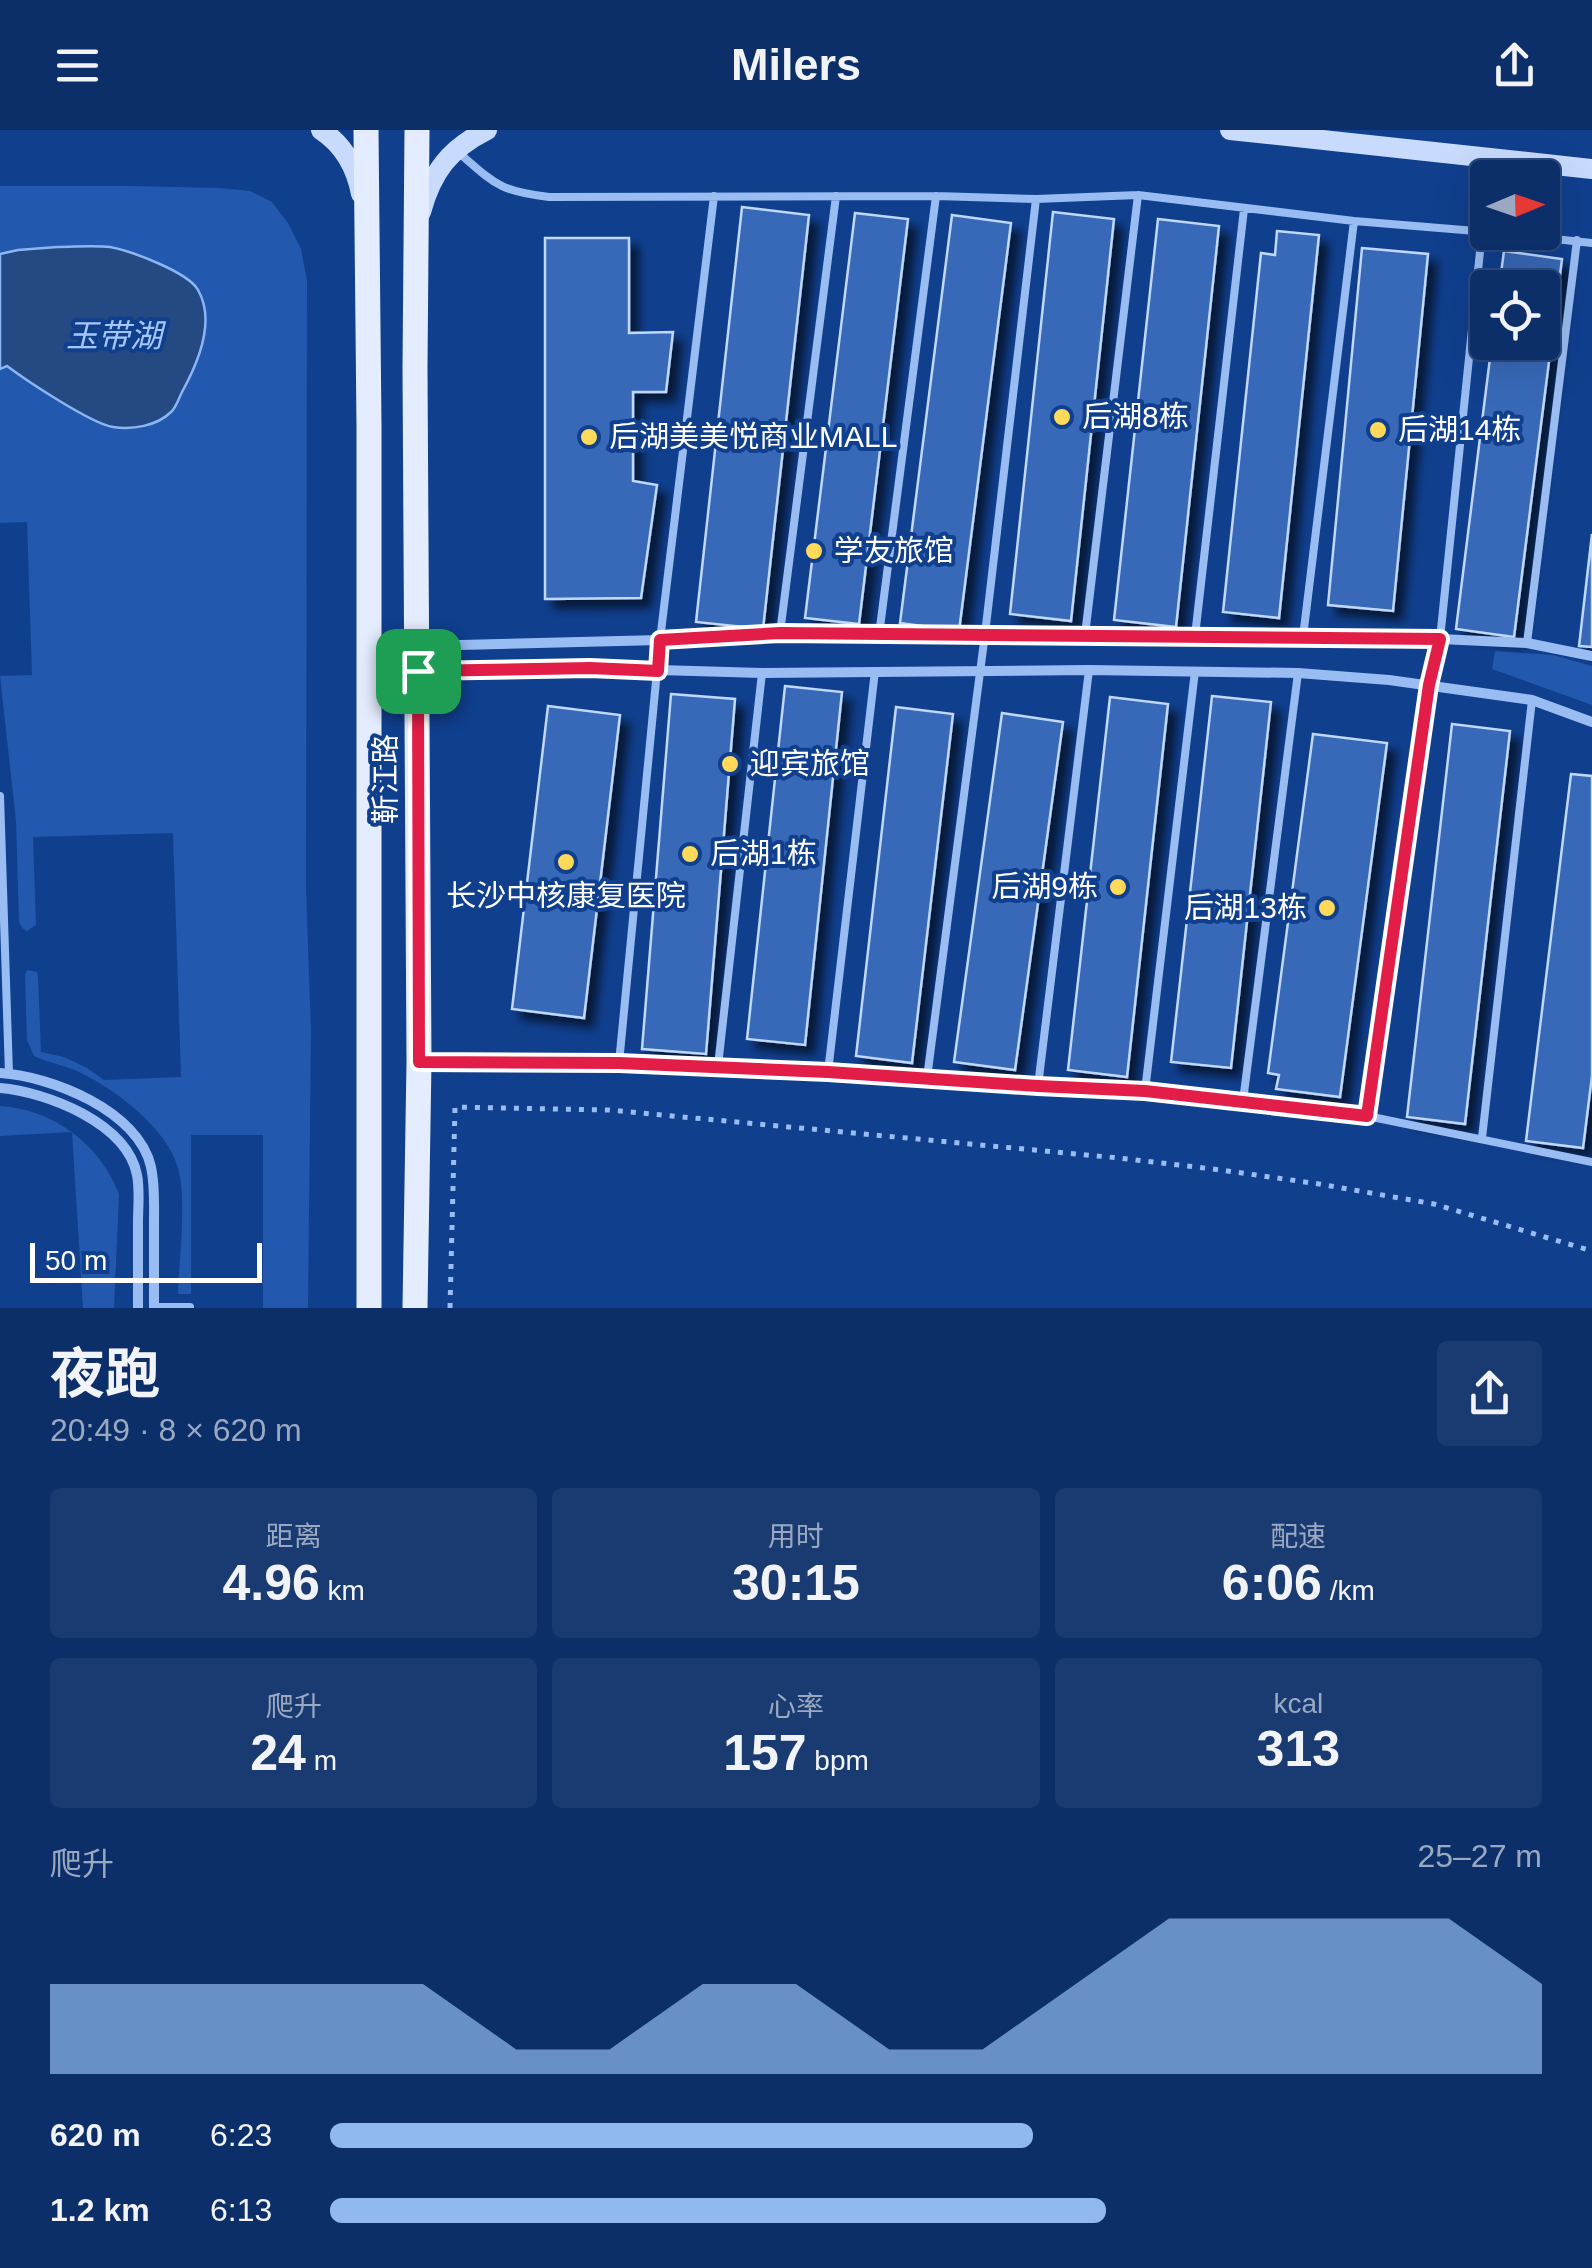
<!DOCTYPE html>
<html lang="zh">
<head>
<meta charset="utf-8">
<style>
	body { margin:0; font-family:Arial,"Noto Sans SC",sans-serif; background:#1a3b72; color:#f1f3f6; height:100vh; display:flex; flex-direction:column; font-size:38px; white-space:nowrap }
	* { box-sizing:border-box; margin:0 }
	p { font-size:32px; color:#9aa9c1 }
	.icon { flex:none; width:55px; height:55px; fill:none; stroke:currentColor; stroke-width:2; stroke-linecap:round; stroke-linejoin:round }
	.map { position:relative; height:1178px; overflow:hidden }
	.details { display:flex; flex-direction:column; background:#0c2f6a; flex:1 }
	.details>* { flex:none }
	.needle { width:65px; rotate:88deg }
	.buttons { position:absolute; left:1470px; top:30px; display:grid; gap:20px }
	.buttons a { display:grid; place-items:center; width:90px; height:90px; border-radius:10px; background:#0c2f6a; box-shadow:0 10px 40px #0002,0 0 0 2px #2c4a7e; font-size:50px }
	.scale { position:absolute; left:30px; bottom:25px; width:232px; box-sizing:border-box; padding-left:10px; border:5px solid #fff; border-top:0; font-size:28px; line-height:35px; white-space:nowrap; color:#fff; -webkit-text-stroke:8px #103f8e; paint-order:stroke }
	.pin { position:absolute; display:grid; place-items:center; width:85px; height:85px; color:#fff; margin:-42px; border-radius:20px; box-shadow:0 5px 15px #0006 }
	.round { display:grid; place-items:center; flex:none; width:105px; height:105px; border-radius:10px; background:#1a3b72 }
	.head { display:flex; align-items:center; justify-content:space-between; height:170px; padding:0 50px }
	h1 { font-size:55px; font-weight:700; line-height:75px }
	.stats { display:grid; grid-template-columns:repeat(3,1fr); gap:15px; height:170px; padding:10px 50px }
	.stats div { display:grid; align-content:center; border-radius:10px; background:#1a3b72; text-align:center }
	.stats b { font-size:50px; font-weight:700 }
	.stats small { font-size:28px; font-weight:400 }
	.stats p { font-size:28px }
	.chart { height:280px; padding:20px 50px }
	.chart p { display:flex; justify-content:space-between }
	.chart svg { width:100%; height:180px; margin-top:10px; fill:#90b9f0; opacity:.7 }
	ul { padding:0 50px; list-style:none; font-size:32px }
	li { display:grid; grid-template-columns:160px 120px 1fr; align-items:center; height:75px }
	li i { height:25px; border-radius:12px; background:#90b9f0 }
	header { display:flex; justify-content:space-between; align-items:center; height:130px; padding:0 50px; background:#0c2f6a; font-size:45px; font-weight:700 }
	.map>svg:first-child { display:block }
	.green { fill:#2258ad }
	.water { fill:#254983; stroke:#8ab6f6; stroke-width:2.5 }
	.building { fill:#3869b8; stroke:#c0d8fd; stroke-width:2.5; filter:url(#shadow) }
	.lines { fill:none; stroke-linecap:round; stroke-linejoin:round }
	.path { stroke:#99bcf2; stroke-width:5; stroke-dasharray:5 8; stroke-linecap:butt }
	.service { stroke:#99bcf2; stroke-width:8 }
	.minor { stroke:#99bcf2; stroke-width:10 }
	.secondary { stroke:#c8dbfc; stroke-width:20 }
	.primary { stroke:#e4edff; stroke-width:25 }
	.route-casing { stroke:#fff; stroke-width:20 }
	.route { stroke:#e11d48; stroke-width:12 }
	.poi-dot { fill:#ffd95a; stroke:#103f8e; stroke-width:4 }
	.labels { text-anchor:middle; stroke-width:8; stroke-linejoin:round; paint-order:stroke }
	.poi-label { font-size:30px; fill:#fff; stroke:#103f8e; text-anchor:start }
	.street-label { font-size:30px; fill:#fff; stroke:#103f8e }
	.water-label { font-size:32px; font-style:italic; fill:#a4c6fa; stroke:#103f8e }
</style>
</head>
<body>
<header><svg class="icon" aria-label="menu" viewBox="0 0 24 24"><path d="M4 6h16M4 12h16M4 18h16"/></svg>Milers<svg class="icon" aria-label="share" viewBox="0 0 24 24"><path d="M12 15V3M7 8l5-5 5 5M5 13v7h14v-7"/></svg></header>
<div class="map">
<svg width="1592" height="1178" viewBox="0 0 1592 1178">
	<defs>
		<filter id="shadow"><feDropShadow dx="9" dy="9" stdDeviation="5" flood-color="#0009"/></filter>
	</defs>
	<rect width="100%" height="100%" fill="#103f8e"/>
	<path class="green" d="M 0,56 L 133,56 L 220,58 L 250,61 L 272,72 L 288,93 L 301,119 L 307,150 L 306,759 L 311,901 L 308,1178 L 263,1178 L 263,1005 L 191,1005 L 191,1164 L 178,1164 C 179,1131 187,1068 178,1038 C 167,998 115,959 79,942 C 64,935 49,933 34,926 L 27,910 L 25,845 L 27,840 L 37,842 L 38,846 L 41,922 L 64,927 L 87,938 L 104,950 L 181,947 L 173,703 L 33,707 L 36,795 L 27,801 L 22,798 L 19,792 L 16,691 L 0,546 L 32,545 L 27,392 L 0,393 L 0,239 L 7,236 L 97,291 C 117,299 134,298 154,293 L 57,117 L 18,120 L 0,124 Z
		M 1495,521 L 1553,525 L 1592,536 L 1592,575 L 1492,539 Z
		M 0,976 C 53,979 100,1014 119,1064 L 114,1178 L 83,1178 L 72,1002 L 0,1006 Z"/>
	<path class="water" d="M 57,117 C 74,117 93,115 110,117 C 131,121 188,142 198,160 C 216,191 197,235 182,262 C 179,268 176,278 171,282 C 157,296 132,300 113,297 C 92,294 27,251 7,236 L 0,239 L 0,124 L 18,120 Z"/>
	<path class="building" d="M 742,77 L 809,85 L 763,499 L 696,492 Z
		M 1053,82 L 1114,89 L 1071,491 L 1010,484 Z
		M 855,83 L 908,89 L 859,494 L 805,488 Z
		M 952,85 L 1011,93 L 959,501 L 900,493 Z
		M 1158,89 L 1219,96 L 1176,497 L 1114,490 Z
		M 1277,101 L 1319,105 L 1279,488 L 1223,482 L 1261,123 L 1275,125 Z
		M 545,108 L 629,108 L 629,203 L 673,202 L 666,262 L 633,262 L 633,351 L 657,355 L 641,468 L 545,469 Z
		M 1362,118 L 1428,124 L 1393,481 L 1328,475 Z
		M 1504,121 L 1562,129 L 1514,507 L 1456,499 L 1492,212 L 1542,212 L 1542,158 L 1499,158 Z
		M 1592,404 L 1592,517 L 1579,516 Z
		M 785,556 L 842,562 L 805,915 L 747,909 Z
		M 671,564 L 735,569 L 706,924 L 642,919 Z
		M 1212,566 L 1271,572 L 1231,938 L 1171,932 Z
		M 1110,567 L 1168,574 L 1127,947 L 1068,940 Z
		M 548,576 L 620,585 L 584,888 L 512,879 Z
		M 548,576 L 620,585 L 584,888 L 512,879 Z
		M 896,577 L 953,584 L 912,933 L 856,926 Z
		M 1002,583 L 1063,592 L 1015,940 L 954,932 Z
		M 1452,594 L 1510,601 L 1465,994 L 1407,987 Z
		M 1313,604 L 1387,613 L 1340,967 L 1276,959 L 1279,945 L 1268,943 Z
		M 1571,644 L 1592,646 L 1592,946 L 1583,1018 L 1526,1011 Z"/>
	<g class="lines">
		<path class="path" d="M 450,1178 L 455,977 L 609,980 L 1119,1028 L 1221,1040 L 1319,1054 L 1434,1074 L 1592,1121"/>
		<path class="service" d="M 458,22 C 495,54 499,61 549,67 L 936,66 L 1036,69 L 1138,65 L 1354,91 L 1488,102
			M 1490,102 L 1592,113
			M 780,503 L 836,66
			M 879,505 L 936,66
			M 1085,505 L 1138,65
			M 1195,506 L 1244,79
			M 1303,507 L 1354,91
			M 1527,513 L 1577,110
			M 0,666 L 9,944
			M 423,932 L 718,936 L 1145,961 L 1367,986 L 1592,1032
			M 619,933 L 660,510 L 714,66
			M 718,936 L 762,543
			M 828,942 L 875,541
			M 927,948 L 985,504 L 1036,69
			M 1038,956 L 1089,540
			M 1145,961 L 1195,541
			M 1243,971 L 1298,543
			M 1367,986 L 1429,555 L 1440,509 L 1482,102
			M 1482,1008 L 1532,570
			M 154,1177 L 190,1177"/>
		<path class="minor" d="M 420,516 L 660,510 L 780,503 L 1085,505 L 1440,509 L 1527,513 L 1592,526
			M 419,541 L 590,538 L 762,543 L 1089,540 L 1298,543 L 1389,550 L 1532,570 L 1592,592
			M 0,943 C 51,946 139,981 151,1037 C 155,1055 154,1074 154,1092 C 154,1121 154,1149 154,1178
			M 0,958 C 47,962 127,993 137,1045 C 140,1060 138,1077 138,1092 C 138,1121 138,1149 138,1178"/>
		<path class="secondary" d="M 321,0 C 344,15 356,37 361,64
			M 1230,0 L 1592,39
			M 421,82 C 432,42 449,19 487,0"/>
		<path class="primary" d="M 366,0 L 369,296 L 369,1178
			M 415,1178 L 419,932 L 415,238 L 417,0"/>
	</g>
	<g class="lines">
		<g class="route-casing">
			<path id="route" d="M 780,503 L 1440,509 L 1429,555 L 1367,986 L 1145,961 L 1038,956 L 828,942 L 619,933 L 419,932 L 418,541 L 590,538 L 658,541 L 660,510 Z"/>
		</g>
		<use href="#route" class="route"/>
	</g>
	<g class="poi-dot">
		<circle cx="1062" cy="287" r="10"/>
		<circle cx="1378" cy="300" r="10"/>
		<circle cx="589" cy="307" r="10"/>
		<circle cx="814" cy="421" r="10"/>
		<circle cx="730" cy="634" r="10"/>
		<circle cx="690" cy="724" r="10"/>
		<circle cx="566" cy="732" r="10"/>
		<circle cx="1118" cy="757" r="10"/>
		<circle cx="1327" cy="778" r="10"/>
	</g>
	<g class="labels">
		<g class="poi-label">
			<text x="1082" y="297">后湖8栋</text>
			<text x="1398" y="310">后湖14栋</text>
			<text x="609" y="317">后湖美美悦商业MALL</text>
			<text x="834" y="431">学友旅馆</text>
			<text x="750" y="644">迎宾旅馆</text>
			<text x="710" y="734">后湖1栋</text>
			<text x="1098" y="767" text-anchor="end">后湖9栋</text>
			<text x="566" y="776" text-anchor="middle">长沙中核康复医院</text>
			<text x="1307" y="788" text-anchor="end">后湖13栋</text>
		</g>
		<g class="street-label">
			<text transform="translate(386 649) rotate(-90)" y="10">靳江路</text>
		</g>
		<g class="water-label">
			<text x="114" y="217">玉带湖</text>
		</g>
	</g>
</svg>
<div class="buttons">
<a><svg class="needle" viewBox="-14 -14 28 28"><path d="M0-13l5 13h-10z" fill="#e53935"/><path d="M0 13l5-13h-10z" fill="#9aa9c1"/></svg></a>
<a><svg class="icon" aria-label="locate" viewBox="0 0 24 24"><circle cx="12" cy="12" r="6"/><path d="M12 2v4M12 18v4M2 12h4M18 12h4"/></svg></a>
</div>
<div class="scale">50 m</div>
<div class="pin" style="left:418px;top:541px;background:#1e9e55"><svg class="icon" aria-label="arrive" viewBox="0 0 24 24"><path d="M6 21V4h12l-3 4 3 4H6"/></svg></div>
</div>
<section class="details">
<div class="head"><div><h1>夜跑</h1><p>20:49 · 8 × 620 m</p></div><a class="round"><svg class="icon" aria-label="share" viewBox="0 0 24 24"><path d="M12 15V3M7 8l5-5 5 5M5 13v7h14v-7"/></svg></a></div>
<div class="stats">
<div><p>距离</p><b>4.96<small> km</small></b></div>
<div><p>用时</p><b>30:15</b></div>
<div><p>配速</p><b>6:06<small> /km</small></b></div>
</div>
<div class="stats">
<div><p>爬升</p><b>24<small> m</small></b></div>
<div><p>心率</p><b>157<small> bpm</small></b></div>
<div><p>kcal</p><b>313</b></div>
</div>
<div class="chart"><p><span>爬升</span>25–27 m</p>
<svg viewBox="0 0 160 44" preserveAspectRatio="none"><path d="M0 44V22L10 22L20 22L30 22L40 22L50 38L60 38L70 22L80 22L90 38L100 38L110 22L120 6L130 6L140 6L150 6L160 22V44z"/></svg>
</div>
<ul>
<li><b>620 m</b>6:23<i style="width:58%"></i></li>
<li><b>1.2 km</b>6:13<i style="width:64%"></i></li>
</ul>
</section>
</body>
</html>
